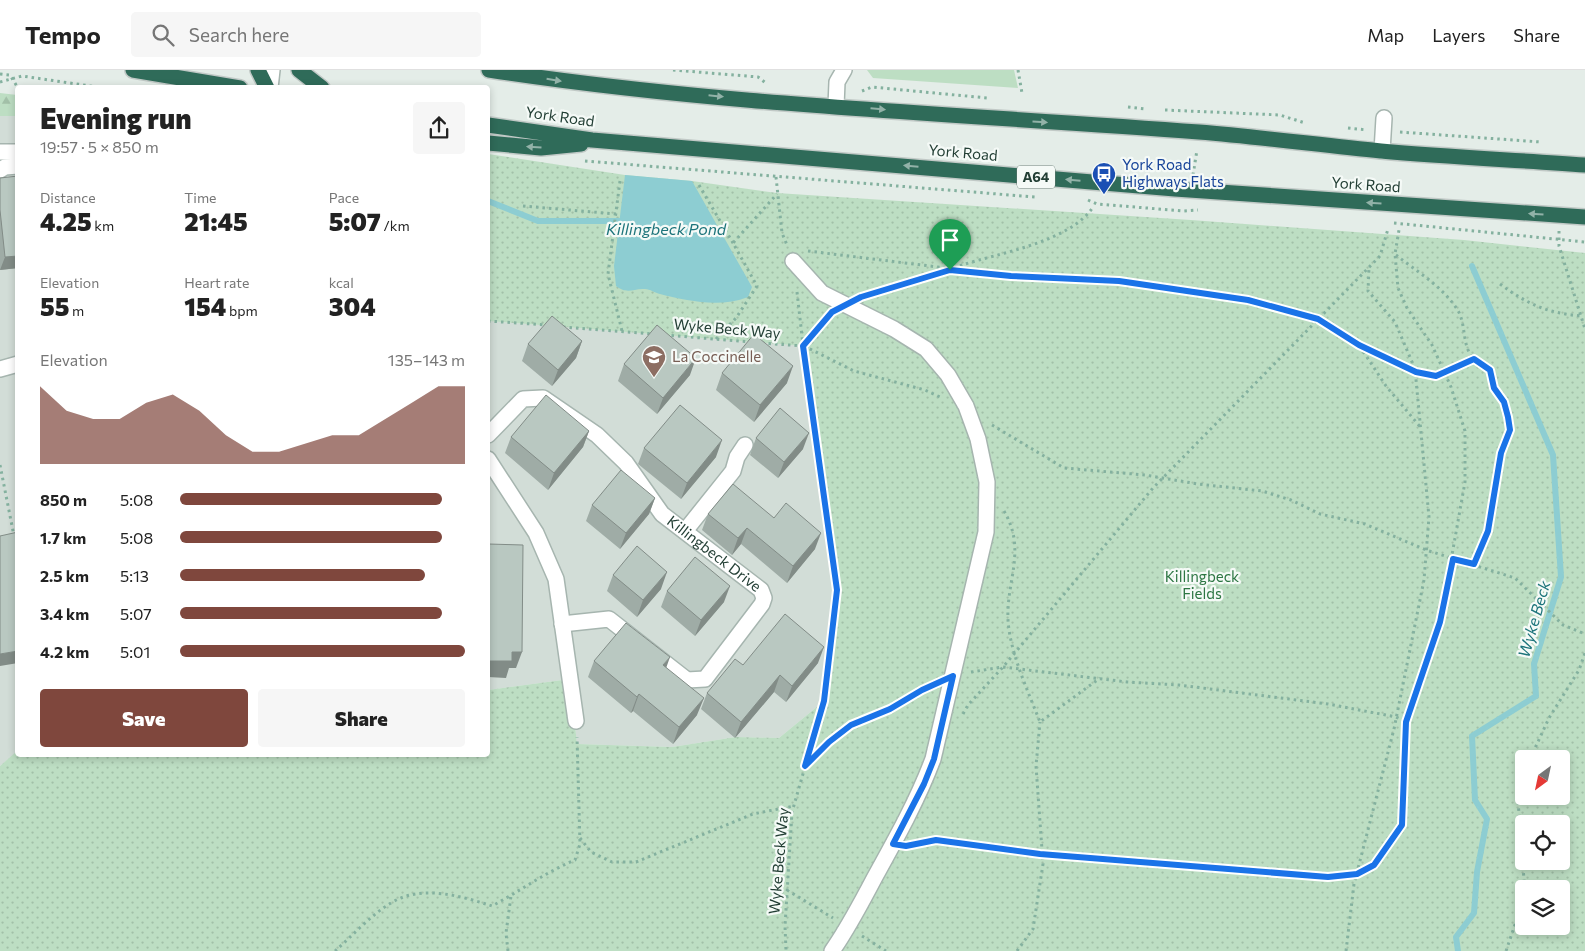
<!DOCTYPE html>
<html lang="en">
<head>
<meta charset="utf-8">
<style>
	body { margin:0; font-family:Commissioner,sans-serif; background:#f6f6f6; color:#222; height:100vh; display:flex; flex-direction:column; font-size:19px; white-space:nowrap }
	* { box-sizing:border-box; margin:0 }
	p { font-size:16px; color:#767676 }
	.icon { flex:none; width:28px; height:28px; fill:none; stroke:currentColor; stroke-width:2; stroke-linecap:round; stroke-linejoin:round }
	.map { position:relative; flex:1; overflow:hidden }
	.panel { position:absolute; left:15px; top:15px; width:475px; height:672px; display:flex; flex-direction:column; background:#fff; border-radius:5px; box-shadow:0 2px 8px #0003 }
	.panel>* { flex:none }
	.needle { width:32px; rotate:213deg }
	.fabs { position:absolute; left:1515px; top:680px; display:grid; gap:10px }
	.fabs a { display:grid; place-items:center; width:55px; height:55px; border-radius:5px; background:#fff; box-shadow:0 2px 8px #0003; font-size:25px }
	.pin { position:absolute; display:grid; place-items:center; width:42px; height:42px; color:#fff; margin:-51px -21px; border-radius:50% 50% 50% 0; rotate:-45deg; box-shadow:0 0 5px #0007 }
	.pin .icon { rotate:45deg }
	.round { display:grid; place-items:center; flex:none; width:52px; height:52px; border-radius:5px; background:#f6f6f6 }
	.summary { display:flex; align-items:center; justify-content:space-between; height:85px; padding:0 25px }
	h1 { font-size:28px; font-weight:800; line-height:38px }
	.metrics { display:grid; grid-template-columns:repeat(3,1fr); gap:8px; height:85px; padding:5px 25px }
	.metrics div { display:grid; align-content:center }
	.metrics b { font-size:25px; font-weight:800 }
	.metrics small { font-size:14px; font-weight:400 }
	.metrics p { font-size:14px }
	.chart { height:140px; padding:10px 25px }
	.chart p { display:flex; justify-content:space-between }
	.chart svg { width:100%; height:90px; margin-top:5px; fill:#7f473d; opacity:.7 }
	.button { display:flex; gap:10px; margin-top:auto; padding:10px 25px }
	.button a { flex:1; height:58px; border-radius:5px; background:#7f473d; color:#fff; font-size:20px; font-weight:800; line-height:58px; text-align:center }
	.button a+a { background:#f6f6f6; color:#222 }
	ul { padding:0 25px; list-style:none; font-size:16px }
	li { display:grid; grid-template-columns:80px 60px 1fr; align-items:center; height:38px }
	li i { height:12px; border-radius:6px; background:#7f473d }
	header { display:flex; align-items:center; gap:30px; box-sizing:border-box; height:70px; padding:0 25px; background:#fff; border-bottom:1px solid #e0e0e0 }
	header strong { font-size:24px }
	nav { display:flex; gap:28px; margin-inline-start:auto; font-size:18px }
	.search { width:350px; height:45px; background:#f6f6f6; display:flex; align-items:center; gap:12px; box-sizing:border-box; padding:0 18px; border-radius:5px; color:#767676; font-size:19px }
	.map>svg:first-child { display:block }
	.built { fill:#d2ddd7 }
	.green { fill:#bddec3 }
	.forest { fill:url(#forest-firs) }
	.park { fill:url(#park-dots); fill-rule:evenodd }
	.water { fill:#8dcdd2 }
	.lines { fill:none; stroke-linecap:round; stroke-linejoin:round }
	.stream { stroke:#8dcdd2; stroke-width:6 }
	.minor-casing { stroke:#a6b5af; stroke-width:18 }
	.highway-casing { stroke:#c1c9c6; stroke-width:18 }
	.path { stroke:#84b19f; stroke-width:3; stroke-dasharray:2.5 4; stroke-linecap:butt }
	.minor { stroke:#fff; stroke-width:15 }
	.highway { stroke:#2f6b59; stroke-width:15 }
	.wall { fill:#9faca6 }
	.shaded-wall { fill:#828c87 }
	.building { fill:#b9c8c1; stroke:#828c87 }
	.oneway { fill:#92b2a8 }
	.route-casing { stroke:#fff; stroke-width:10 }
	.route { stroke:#1a73e8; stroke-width:6 }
	.labels { text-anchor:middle; stroke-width:4.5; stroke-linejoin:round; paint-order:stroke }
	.shield { fill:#f5faf7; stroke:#62776f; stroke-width:1 }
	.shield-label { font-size:14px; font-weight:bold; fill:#233f35 }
	.street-label { font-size:15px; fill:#233f35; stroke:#f5faf7 }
	.transit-label { font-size:15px; fill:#164399; stroke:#f5faf7; text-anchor:start }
	.education-label { font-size:15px; fill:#785e54; stroke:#f5faf7; text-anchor:start }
	.park-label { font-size:15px; fill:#2d7643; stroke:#f5faf7 }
	.water-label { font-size:16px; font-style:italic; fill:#1d747b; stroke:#f5faf7 }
</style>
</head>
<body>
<header>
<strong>Tempo</strong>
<div class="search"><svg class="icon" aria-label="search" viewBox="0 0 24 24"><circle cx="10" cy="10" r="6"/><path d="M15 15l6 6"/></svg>Search here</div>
<nav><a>Map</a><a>Layers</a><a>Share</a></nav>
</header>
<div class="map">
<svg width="1585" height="881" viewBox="0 0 1585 881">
	<defs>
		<pattern id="forest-firs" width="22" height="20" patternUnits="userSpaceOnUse" patternTransform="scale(1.25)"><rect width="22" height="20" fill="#bddec3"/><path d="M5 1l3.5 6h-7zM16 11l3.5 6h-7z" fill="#a2c0a8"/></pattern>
		<pattern id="park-dots" width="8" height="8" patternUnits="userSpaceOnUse" patternTransform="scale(1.25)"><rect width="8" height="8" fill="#bddec3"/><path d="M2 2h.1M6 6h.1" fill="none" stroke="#a2c0a8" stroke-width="1.8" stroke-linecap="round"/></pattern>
	</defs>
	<rect width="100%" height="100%" fill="#e4ede8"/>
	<path class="built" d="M 0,46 L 17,46 L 18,681 L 0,696 Z
		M 488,251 L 803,276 L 837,521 L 824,631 L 779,668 L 736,667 L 672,677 L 577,674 L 570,609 L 488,620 Z"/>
	<path class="green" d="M 867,0 L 1014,0 L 1018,18 L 873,8 Z"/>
	<path class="forest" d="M 0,23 L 17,25 L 17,46 L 0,46 Z"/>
	<path class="park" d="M 488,84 L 625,105 L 692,111 L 777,123 L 1191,150 L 1464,170 L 1585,183 L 1585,881 L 0,881 L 0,696 L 17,681 L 18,685 L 488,685 L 488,620 L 570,609 L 577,674 L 672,677 L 736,667 L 779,668 L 824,631 L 837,521 L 803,276 L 488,251 ZM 1524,689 L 1561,689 L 1561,726 L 1524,726 ZM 1524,754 L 1561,754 L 1561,791 L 1524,791 ZM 1524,819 L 1561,819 L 1561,856 L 1524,856 Z"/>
	<path class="water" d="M 625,105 L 692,111 L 752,217 L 748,227 C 720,238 688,231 660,224 C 655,223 650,219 645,219 C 633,218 628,225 616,216 L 614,196 Z"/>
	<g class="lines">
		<path class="stream" d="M 488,131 L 538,151 L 619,151
			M 1458,881 L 1456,867 L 1474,843 L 1477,802 L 1487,749 L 1475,730 L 1472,666 L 1536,626 L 1534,594 L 1561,507 L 1553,385 L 1472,196"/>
		<g class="minor-casing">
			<g id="minor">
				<path d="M 270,18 L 272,0"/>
				<path d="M 836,36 L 837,12 L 844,0"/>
				<path d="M 1382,81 L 1384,48"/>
				<path d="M 0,82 L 18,82"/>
				<path d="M 0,100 L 5,97 L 18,96"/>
				<path d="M 793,191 L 822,223 L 894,259 L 926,279 L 948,305 L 966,336 L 978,369 L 987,412 L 986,462 L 933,689 C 918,729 897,767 876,805 C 862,831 849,857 832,881"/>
				<path d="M 0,299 L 18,294"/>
				<path id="s1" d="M 488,365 L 523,329 L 543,328 L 597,365 L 626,393 L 662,444 L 761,520 L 764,528 L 762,534 L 705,609 L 687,610 L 609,549 L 562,554"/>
				<path d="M 488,389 L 536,463 L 556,509 L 576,651"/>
				<path d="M 685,461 L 733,401 L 737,387 L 745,375"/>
			</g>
		</g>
		<g class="highway-casing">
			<path id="highway" d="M 133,0 L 240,18
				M 258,0 L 267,18
				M 299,0 L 322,18
				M 489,0 C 724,36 963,44 1199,62 C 1260,67 1320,75 1381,81 C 1449,87 1517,90 1585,95
				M 488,55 L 592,70 L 1175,119 L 1585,147
				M 488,73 L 541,78 L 581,74"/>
		</g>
		<path class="path" d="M 673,0 L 758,7 L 767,14
			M 1018,0 L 1022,23
			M 0,4 L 10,5 L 18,18
			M 0,12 L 22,6 L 104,18
			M 862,21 L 872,17 L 987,28
			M 1128,37 L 1146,39
			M 1165,40 L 1280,45 L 1305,53
			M 1348,58 L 1367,60
			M 1400,62 L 1541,72
			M 585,91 L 1035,127
			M 1193,105 L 1197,80
			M 776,107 L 782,163 L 787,175
			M 620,111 L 608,204 L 622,261
			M 699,115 L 733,173
			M 1088,130 L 1097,134 L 1184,141 L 1198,140
			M 523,136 L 616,144
			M 1394,153 L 1585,172
			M 1559,161 L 1559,176 L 1585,259
			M 808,181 L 1011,206 L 1119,211 L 1248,230 L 1318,249 L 1359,275 L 1386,316 L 1422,359
			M 1396,185 C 1416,201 1442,216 1457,239 C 1467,254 1461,276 1474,289 C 1478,293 1485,296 1490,300 L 1494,317 L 1503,332 L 1508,347 L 1510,360 L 1501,383 L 1489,461 L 1474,494
			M 1500,214 C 1527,234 1547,243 1581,246
			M 797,222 L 803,275
			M 867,225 C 899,216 930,206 962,195 C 999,183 1070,172 1093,137
			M 488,251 L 547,255
			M 563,257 L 654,264
			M 665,265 L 751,272
			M 716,269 L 736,248 L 757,216 L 733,173 L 777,124
			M 762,273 L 803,276 L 837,521 L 824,631 L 792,742 L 785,856 L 786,881
			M 1359,275 L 1415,301 L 1435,306 L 1474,289
			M 803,276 L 829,246
			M 804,276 L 854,301 L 925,320 L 940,327
			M 992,355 L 1064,398 L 1145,405 L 1198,414 L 1262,421 L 1291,430 L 1320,444 L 1365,454 L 1426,480 L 1515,508 L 1563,555 L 1585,564
			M 0,395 L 14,466
			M 1004,441 C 1027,480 1006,511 1008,550 C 1010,583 1028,621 1040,652 L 1100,608
			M 971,602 L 1003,597 L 1127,612 L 1179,615 L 1328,634 L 1396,647 L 1406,652
			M 963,644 L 968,635 L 1003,597 L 1153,418 L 1380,186 L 1388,159
			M 1530,689 L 1549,648 L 1579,600 L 1585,583
			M 806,695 L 829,673 L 851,655 L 890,639 L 932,615
			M 580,768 L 591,782 L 612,792 L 636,792 L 753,744 L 794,736
			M 913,775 L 936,770 L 1043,784 L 1328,807 L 1357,804 L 1374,795 L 1402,755 L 1406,652 L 1440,552 L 1465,412 L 1465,361 L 1451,317 L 1432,275 L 1407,238 L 1398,218 L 1395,184 L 1399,160
			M 787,820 L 833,848
			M 862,866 L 886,881
			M 335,881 C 352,866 372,844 391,833 C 421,814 461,826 492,836 C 520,821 546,802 575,790 L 580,774 L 577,667
			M 508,881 L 506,863 L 511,826
			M 1017,881 L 1033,859 L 1043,794 L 1036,696 L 1040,652
			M 1346,881 L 1354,814 L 1394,659 L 1424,510 L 1429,447 L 1415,299 L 1395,252 L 1368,221 L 1369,198
			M 1506,881 L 1520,840 L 1524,810 L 1517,717 L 1524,702"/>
		<use href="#minor" class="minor"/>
		<use href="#highway" class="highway"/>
	</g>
	<path class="wall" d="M 0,108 L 18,198 L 0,200 Z
		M 582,271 L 576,288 L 552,316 L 522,291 L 528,274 Z
		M 624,294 L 690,305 L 657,344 L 618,311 Z
		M 722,303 L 787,313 L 754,352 L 716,320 Z
		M 589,361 L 583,377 L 548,420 L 505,383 L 511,367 Z
		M 756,368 L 803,379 L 778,408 L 750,385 Z
		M 644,378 L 716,387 L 681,429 L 638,394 Z
		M 655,428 L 649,444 L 620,479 L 586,451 L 592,435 Z
		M 708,444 L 774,448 L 815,479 L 787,513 L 741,474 L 732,485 L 702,460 Z
		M 613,505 L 661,519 L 637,547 L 607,521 Z
		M 667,521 L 724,532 L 695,566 L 661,537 Z
		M 594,591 L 666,597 L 697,645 L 673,674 L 633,641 L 631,643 L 588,607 Z
		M 818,593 L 786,632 L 774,622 L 735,668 L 701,639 L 707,623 L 743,595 Z"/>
	<path class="shaded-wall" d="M 18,186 L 18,198 L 0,200 L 5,187 Z
		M 582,271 L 576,288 L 552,316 L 558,300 Z
		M 696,288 L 690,305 L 657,344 L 663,328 Z
		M 793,296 L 787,313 L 754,352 L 760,335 Z
		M 589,361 L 583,377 L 548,420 L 554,403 Z
		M 809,363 L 803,379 L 778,408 L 784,392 Z
		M 722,370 L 716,387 L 681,429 L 687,413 Z
		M 655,428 L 649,444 L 620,479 L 626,463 Z
		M 747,458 L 741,474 L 732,485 L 738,468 Z
		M 821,463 L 815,479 L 787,513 L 793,496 Z
		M 667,502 L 661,519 L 637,547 L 643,530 Z
		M 730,516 L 724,532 L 695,566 L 701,550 Z
		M 824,577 L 818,593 L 786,632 L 792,616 Z
		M 18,581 L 18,593 L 0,596 L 0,584 Z
		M 512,582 L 522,582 L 516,598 L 509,598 L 506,608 L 488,607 L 488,591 Z
		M 670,587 L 664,604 L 663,595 Z
		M 780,605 L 774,622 L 735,668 L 741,652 Z
		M 639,624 L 633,641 L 631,643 L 637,627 Z
		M 704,628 L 697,645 L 673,674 L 679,657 Z"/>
	<path class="building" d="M 18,106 L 18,186 L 5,187 L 0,140 L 0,108 Z
		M 552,246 L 582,271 L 558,300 L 528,274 Z
		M 657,255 L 696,288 L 663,328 L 624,294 Z
		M 754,264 L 793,296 L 760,335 L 722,303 Z
		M 546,325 L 589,361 L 554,403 L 511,367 Z
		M 680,335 L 722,370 L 687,413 L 644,378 Z
		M 780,338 L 809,363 L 784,392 L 756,368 Z
		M 621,400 L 655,428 L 626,463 L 592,435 Z
		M 733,414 L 774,448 L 786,433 L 821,463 L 793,496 L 747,458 L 738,468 L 708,444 Z
		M 18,462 L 18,581 L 0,584 L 0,466 Z
		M 488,474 L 523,475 L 522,582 L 512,582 L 512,591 L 488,591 Z
		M 637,476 L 667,502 L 643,530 L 613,505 Z
		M 695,487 L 730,516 L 701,550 L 667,521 Z
		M 785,544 L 824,577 L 792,616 L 780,605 L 741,652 L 707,623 L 735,589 L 743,595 Z
		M 626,553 L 670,587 L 663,595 L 704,628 L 679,657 L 639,624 L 637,627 L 594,591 Z"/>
	<defs><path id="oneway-solid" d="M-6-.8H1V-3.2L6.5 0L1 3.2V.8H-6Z" transform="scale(1.25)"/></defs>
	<g class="oneway">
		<use href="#oneway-solid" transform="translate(554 10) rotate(9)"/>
		<use href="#oneway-solid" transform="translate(716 26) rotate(6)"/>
		<use href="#oneway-solid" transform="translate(878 39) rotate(5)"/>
		<use href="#oneway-solid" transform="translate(1040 52) rotate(3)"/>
		<use href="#oneway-solid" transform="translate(534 77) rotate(-176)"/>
		<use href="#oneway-solid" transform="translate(911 96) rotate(-175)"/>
		<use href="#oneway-solid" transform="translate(1073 110) rotate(-175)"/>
		<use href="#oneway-solid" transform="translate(1374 133) rotate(-176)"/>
		<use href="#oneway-solid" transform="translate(1536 144) rotate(-176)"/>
	</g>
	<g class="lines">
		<g class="route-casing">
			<path id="route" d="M 950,200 L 1011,206 L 1119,211 L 1248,230 L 1318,249 L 1359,275 L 1416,302 L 1436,306 L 1474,289 L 1490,300 L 1494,318 L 1504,332 L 1508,347 L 1510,360 L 1501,383 L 1488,461 L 1474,494 L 1453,489 L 1440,552 L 1406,652 L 1402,755 L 1374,795 L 1357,804 L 1328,807 L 1040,784 L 936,770 L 906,776 L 893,774 L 924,714 L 934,689 L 953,606 L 922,620 L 890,639 L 851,655 L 829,672 L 805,696 L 824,631 L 837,520 L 803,276 L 832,242 L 861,227 Z"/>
		</g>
		<use href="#route" class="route"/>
	</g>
	<defs>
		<g id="bus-pin" transform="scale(1.25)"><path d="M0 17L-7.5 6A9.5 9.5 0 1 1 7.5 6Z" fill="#1a4fb4" stroke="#f5faf7"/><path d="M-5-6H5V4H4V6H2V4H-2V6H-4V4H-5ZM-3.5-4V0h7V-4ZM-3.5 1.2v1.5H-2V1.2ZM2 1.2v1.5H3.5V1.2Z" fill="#fff"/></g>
		<g id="school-pin" transform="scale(1.25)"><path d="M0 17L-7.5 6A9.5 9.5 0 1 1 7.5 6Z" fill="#8d6e63" stroke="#f5faf7"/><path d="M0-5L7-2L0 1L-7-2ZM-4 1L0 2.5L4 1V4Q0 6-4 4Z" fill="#fff"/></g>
	</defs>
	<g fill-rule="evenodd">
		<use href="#bus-pin" x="1104" y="104"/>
		<use href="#school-pin" x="654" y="287"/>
	</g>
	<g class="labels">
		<rect class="shield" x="1017" y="95.5" width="38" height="23" rx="4"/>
		<g class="shield-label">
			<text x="1036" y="112">A64</text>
		</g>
		<g class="street-label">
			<text transform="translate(560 47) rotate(8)" y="5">York Road</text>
			<text transform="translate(963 83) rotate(5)" y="5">York Road</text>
			<text transform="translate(1366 115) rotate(4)" y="5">York Road</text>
			<text transform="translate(727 259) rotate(5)" y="5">Wyke Beck Way</text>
			<text dy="5" stroke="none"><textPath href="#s1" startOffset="304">Killingbeck Drive</textPath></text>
			<text transform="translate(779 791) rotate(-85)" y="5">Wyke Beck Way</text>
		</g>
		<g class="transit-label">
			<text x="1122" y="100">York Road<tspan x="1122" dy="17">Highways Flats</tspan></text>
		</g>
		<g class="education-label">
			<text x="672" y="292">La Coccinelle</text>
		</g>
		<g class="park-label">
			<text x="1202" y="512">Killingbeck<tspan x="1202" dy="17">Fields</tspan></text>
		</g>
		<g class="water-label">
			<text x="666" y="165">Killingbeck Pond</text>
			<text transform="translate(1534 549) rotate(-74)" y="6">Wyke Beck</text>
		</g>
	</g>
</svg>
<div class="fabs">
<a><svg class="needle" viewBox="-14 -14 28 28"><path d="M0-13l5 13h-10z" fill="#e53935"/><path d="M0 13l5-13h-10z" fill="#767676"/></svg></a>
<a><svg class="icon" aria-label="locate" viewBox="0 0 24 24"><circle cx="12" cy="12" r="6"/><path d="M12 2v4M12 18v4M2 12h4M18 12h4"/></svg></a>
<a><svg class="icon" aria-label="layers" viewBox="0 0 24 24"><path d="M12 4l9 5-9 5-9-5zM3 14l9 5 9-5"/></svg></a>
</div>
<div class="pin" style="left:950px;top:200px;background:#1e9e55"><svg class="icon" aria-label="arrive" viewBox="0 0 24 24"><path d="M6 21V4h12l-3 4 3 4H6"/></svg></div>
<section class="panel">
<div class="summary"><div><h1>Evening run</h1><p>19:57 · 5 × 850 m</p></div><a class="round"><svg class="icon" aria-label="share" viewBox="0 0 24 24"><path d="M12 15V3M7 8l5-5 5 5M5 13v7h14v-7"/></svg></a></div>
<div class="metrics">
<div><p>Distance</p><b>4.25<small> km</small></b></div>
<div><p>Time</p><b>21:45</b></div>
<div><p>Pace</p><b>5:07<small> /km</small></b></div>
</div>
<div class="metrics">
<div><p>Elevation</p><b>55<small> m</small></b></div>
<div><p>Heart rate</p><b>154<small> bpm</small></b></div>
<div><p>kcal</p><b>304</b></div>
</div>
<div class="chart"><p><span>Elevation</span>135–143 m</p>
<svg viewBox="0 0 160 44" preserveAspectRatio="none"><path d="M0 44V6L10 18L20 22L30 22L40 14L50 10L60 18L70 30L80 38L90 38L100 34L110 30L120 30L130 22L140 14L150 6L160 6V44z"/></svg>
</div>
<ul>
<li><b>850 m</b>5:08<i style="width:92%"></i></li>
<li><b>1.7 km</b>5:08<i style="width:92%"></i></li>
<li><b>2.5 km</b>5:13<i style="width:86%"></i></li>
<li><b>3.4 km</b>5:07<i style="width:92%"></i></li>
<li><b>4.2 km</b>5:01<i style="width:100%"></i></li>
</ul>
<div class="button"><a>Save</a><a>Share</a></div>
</section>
</div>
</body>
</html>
